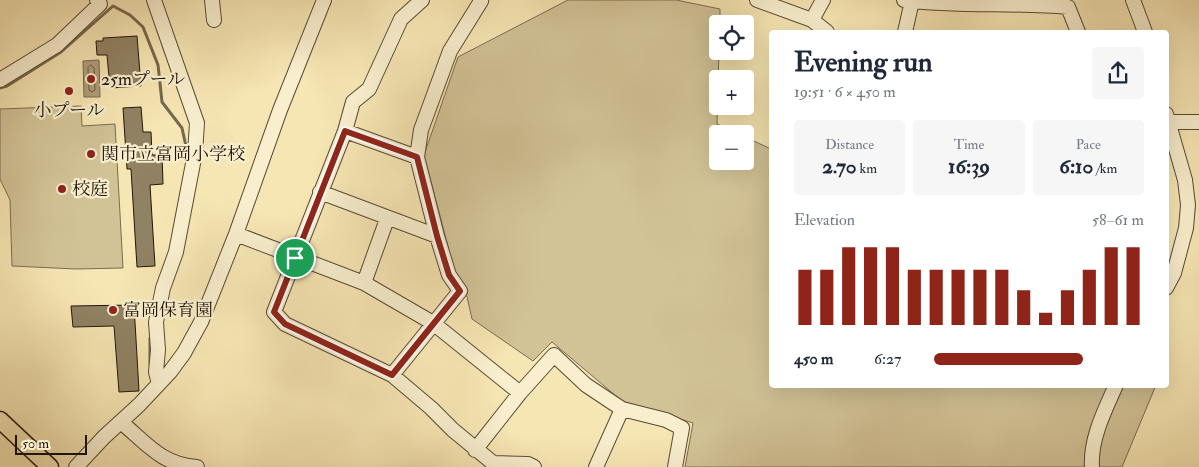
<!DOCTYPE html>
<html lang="en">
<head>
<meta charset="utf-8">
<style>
	body { margin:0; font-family:"IM FELL Double Pica","Noto Serif JP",serif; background:#f6f6f7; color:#1f2937; height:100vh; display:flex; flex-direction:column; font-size:19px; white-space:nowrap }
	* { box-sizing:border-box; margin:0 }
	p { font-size:16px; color:#747a83 }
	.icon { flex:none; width:28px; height:28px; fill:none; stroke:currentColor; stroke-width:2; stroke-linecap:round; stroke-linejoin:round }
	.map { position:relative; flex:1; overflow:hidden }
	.sheet { position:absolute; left:769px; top:30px; width:400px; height:358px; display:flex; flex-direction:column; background:#fff; border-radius:5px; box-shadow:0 5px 20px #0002 }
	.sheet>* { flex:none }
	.controls { position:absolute; left:709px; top:15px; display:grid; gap:10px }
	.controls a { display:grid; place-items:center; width:45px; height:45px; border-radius:5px; background:#fff; box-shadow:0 5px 20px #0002; font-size:25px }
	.scale { position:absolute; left:15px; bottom:12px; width:72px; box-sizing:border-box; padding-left:5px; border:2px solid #23160d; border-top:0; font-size:14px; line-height:18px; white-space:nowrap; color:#23160d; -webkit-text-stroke:4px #f9efce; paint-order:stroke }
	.pin { position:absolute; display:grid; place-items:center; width:42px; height:42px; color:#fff; margin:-21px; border:2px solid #fff; border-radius:50%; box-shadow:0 1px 5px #0007 }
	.round { display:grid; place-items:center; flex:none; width:52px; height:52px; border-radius:5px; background:#f6f6f7 }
	.head { display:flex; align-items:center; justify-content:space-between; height:85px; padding:0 25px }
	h1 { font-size:28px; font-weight:800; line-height:38px }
	.stats { display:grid; grid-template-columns:repeat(3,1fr); gap:8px; height:85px; padding:5px 25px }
	.stats div { display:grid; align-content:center; border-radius:5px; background:#f6f6f7; text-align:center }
	.stats b { font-size:21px; font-weight:800 }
	.stats small { font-size:14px; font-weight:400 }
	.stats p { font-size:14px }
	.chart { height:140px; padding:10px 25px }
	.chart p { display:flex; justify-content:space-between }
	.chart svg { width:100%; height:90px; margin-top:5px; stroke:#8f2418; stroke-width:6 }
	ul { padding:0 25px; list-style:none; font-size:16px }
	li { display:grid; grid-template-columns:80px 60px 1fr; align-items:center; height:38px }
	li i { height:12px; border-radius:6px; background:#8f2418 }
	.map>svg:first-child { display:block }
	.green { fill:#d2c397; stroke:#7a6c52 }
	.water { fill:#ae9f7b; stroke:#76684f }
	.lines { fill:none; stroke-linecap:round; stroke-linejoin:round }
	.shore { stroke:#685a44; stroke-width:1 }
	.stream { stroke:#76684f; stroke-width:3 }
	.building { fill:#918263; stroke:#23160d }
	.minor-casing { stroke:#584a36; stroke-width:16 }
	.major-casing { stroke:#23160d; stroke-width:19 }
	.minor { stroke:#f9efce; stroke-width:14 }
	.major { stroke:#f6e6b3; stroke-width:16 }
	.route-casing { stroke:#fff; stroke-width:10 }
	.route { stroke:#8f2418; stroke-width:6 }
	.poi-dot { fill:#8f2418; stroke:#f9efce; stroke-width:2 }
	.labels { text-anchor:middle; stroke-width:4.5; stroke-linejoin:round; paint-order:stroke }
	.poi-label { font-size:18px; fill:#23160d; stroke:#f9efce; text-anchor:start }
</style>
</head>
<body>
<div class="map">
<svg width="1199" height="467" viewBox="0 0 1199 467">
	<rect width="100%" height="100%" fill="#f6e6b3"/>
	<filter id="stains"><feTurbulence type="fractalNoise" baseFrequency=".004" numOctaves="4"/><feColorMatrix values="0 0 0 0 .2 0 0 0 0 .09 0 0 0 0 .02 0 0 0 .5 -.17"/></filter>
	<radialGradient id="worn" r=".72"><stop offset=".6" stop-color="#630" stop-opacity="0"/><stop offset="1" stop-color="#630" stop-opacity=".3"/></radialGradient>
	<path class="green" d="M 568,0 L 676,0 L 720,9 L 720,24 L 718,24 L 718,51 L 719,51 L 717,124 L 738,134 L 718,134 L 718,161 L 745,161 L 745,137 L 771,149 L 771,385 L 1156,385 L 1122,467 L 685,467 L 693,423 L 622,401 L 552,342 L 533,361 L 472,319 L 465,288 L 455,273 L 424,155 L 458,57 Z
		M 81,106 L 82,126 L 115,124 L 123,268 L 76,269 L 12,266 L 10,200 L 0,179 L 0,109 Z"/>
	<path class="water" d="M 99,60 L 100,97 L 84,97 L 83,61 Z"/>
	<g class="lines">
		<path class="shore" d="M 91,65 L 94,68 L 95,90 L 92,92 L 89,90 L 88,68 Z"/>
		<path class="stream" d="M 0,88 L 7,86 L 61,52 L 113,6 L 130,15 L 143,27 L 158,65 L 162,102 L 182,128 L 189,160
			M 150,364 L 150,338"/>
	</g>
	<path class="building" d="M 137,36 L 141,86 L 110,88 L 107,55 L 97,55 L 96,41 L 103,41 L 103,38 Z
		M 141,107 L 143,132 L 151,132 L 152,155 L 162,155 L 163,184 L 150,185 L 155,266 L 137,267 L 131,169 L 127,169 L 123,108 Z
		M 134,305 L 139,391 L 119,392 L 114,326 L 73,327 L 71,306 Z"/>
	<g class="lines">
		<g class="minor-casing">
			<path id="minor" d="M 154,0 L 197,123 L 195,153 L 176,252 L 163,288 L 156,322 L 158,350 L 156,372 L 159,384
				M 212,0 L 214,20
				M 422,0 L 401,19 L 369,89 L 353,102 L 345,131 L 274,312 L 285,324 L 392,375 L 431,408 L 453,430 L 493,463 L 528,464 L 534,467
				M 757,0 L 812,20 L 827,32
				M 904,0 C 959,7 1014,2 1068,7 L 1078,32
				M 1133,0 L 1145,32
				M 812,20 L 823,0
				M 905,32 L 912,1
				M 0,80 L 57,45 L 100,4 L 97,0
				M 1166,114 L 1185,180 L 1188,205 L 1186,228 L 1174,273 L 1166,288
				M 1168,122 L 1199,122
				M 345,131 L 417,157
				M 320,192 L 437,236
				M 236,234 L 364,283 L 433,323 L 520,393
				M 364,283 L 387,219
				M 392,375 L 460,291 L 449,275 L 437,236 L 417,157 L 421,130 L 450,51 L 481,1 L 480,0
				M 121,422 C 146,443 162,465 197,467
				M 475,450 L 520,393 L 554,355 L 586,385 L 622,409 L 666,420 L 682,428 L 675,467
				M 76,467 L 104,437 L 139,405 L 170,372 L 184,353 L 201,322 L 236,234 L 280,110 L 324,0
				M 596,467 L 622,409
				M 1092,467 C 1090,439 1105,410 1116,385"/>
		</g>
		<g class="major-casing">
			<path id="major" d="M 0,420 L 50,467"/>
		</g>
		<use href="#minor" class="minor"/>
		<use href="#major" class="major"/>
	</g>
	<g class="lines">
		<g class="route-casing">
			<path id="route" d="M 345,131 L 417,157 L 437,236 L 449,275 L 460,291 L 392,375 L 285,324 L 274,312 Z"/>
		</g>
		<use href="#route" class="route"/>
	</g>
	<g class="poi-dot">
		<circle cx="91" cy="79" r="5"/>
		<circle cx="69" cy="91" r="5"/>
		<circle cx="91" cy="154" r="5"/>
		<circle cx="62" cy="189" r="5"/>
		<circle cx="113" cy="310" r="5"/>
	</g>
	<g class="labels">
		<g class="poi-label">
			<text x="101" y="85">25mプール</text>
			<text x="69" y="116" text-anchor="middle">小プール</text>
			<text x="101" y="160">関市立富岡小学校</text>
			<text x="72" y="195">校庭</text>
			<text x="123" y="316">富岡保育園</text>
		</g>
	</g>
	<rect width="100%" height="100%" filter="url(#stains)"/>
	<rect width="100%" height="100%" fill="url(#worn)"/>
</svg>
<div class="controls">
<a><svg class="icon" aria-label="locate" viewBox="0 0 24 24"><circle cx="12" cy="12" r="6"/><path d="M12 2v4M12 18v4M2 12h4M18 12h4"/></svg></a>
<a>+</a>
<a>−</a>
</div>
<div class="scale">50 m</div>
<div class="pin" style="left:295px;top:258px;background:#1e9e55"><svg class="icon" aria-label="arrive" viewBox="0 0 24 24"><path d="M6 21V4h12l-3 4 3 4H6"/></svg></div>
<section class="sheet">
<div class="head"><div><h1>Evening run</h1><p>19:51 · 6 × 450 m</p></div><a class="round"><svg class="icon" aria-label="share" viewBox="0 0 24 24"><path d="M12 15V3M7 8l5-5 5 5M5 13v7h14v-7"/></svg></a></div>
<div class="stats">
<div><p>Distance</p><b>2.70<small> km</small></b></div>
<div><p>Time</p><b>16:39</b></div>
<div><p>Pace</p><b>6:10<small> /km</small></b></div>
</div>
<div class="chart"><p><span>Elevation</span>58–61 m</p>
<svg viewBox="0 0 160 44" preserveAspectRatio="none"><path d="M5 44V17M15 44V17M25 44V6M35 44V6M45 44V6M55 44V17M65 44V17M75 44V17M85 44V17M95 44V17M105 44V27M115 44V38M125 44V27M135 44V17M145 44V6M155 44V6"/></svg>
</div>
<ul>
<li><b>450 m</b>6:27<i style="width:71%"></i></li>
</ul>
</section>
</div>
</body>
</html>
